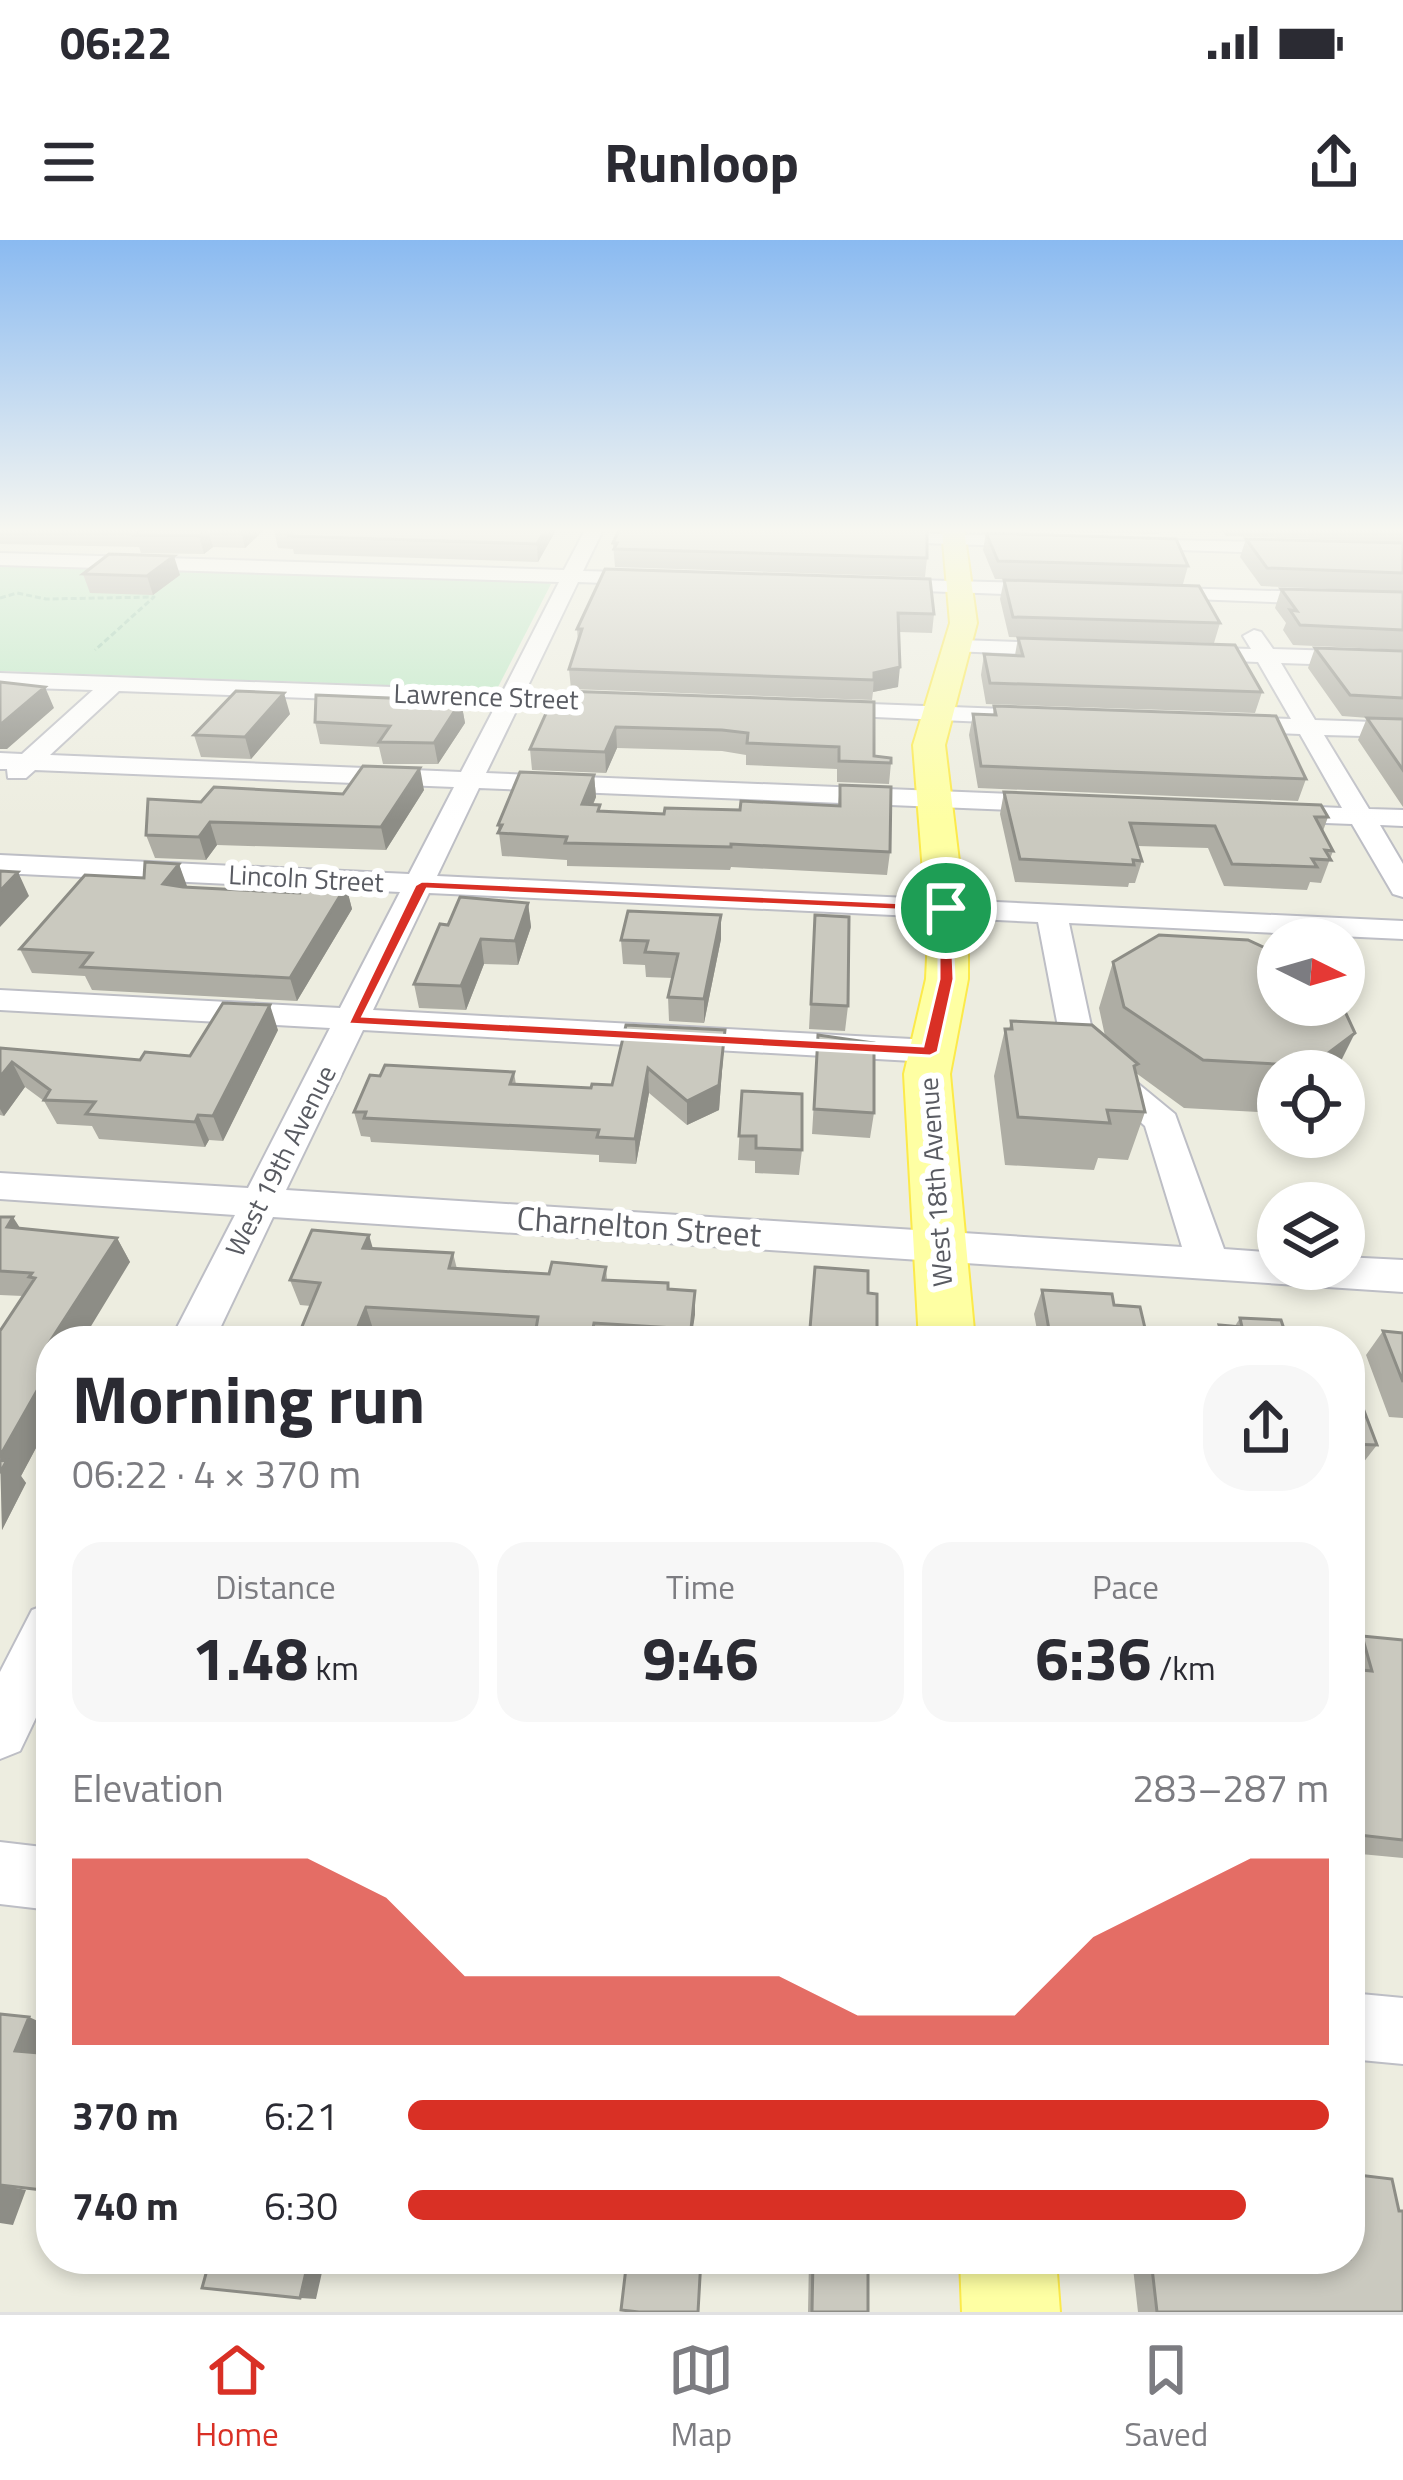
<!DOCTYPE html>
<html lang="en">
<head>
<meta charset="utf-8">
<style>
	body { margin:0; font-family:"Titillium Web",sans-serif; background:#f7f7f7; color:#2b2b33; height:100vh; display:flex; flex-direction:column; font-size:45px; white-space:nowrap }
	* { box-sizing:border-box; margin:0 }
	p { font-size:39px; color:#7c7c81 }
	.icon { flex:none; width:66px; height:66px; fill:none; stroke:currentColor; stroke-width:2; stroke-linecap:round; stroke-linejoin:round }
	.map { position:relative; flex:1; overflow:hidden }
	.drawer { position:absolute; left:36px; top:1086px; width:1329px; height:948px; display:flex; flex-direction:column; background:#fff; border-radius:48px; box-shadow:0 6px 18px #0003 }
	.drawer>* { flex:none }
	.needle { width:78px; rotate:95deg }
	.fabs { position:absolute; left:1257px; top:678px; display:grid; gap:24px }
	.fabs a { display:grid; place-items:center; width:108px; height:108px; border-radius:50%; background:#fff; box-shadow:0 6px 18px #0003; font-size:60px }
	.pin { position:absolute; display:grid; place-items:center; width:102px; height:102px; color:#fff; margin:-51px; border:6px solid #fff; border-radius:50%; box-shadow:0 3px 12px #0007 }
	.round { display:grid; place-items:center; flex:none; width:126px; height:126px; border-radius:48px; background:#f7f7f7 }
	.overview { display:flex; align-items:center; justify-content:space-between; height:204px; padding:0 36px }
	h1 { font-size:66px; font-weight:700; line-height:90px }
	.figures { display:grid; grid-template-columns:repeat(3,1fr); gap:18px; height:204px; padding:12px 36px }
	.figures div { display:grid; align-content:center; border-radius:30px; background:#f7f7f7; text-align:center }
	.figures b { font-size:60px; font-weight:700 }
	.figures small { font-size:33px; font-weight:400 }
	.figures p { font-size:33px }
	.chart { height:336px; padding:24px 36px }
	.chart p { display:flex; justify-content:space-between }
	.chart svg { width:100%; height:216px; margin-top:12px; fill:#d93025; opacity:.7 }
	ul { padding:0 36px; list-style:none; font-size:39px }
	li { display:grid; grid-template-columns:192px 144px 1fr; align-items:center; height:90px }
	li i { height:30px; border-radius:15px; background:#d93025 }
	.status { display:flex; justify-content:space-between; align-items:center; height:84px; padding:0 60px; background:#fff; direction:ltr }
	.status svg { height:33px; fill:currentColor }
	header { display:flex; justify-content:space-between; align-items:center; height:156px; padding:0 36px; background:#fff; font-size:54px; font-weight:700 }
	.menu { display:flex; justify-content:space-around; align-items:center; height:168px; border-top:3px solid #e1e1e2; background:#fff; font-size:33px; color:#7c7c81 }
	.menu a { display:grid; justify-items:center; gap:6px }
	.menu .active { color:#d93025 }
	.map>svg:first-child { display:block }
	.green { fill:#b9e7c2 }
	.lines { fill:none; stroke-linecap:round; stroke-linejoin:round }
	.minor-casing { stroke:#bdbec5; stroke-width:4 }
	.major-casing { stroke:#fcea4a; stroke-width:4 }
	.path { stroke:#93c8ab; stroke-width:3; stroke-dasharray:6 3; stroke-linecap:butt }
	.minor { fill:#fff; fill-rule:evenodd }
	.major { fill:#feffa3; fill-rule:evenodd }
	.wall { fill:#aeada4 }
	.shaded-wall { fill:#8d8d86 }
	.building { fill:#cac9bf; stroke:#8d8d86; stroke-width:3 }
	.route { fill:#d93025; stroke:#fff; stroke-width:3; fill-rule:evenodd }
	.labels { text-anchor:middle; stroke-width:12; stroke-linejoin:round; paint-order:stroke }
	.far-street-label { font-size:27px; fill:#595b62; stroke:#fff }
	.street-label { font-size:33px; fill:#595b62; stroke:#fff }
</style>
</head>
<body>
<div class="status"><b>06:22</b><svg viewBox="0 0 49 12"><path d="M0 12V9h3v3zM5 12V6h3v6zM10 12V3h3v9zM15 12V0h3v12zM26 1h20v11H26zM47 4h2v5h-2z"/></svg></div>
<header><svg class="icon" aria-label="menu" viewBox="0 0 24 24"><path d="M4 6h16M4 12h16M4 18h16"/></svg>Runloop<svg class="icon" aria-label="share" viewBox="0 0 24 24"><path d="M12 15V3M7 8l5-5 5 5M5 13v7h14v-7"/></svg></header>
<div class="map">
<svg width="1403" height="2072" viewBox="0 0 1403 2072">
	<rect width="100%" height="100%" fill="#edede0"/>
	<path class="green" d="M 0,325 L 545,341 L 551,344 L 498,447 L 490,449 L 0,431 Z"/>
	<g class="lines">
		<g class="minor-casing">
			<path id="minor" d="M 585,290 L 603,290 L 583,331 L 658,333 L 668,339 L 658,345 L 578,342 L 525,452 L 616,455 L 628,462 L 616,469 L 519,465 L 486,533 L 1060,556 L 1073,564 L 1060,572 L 479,548 L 437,636 L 1403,681 L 1403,699 L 1069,683 L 1096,809 L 1175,874 L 1224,1009 L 1278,1013 L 1278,1029 L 1344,1029 L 1344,1017 L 1403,1020 L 1403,1052 L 273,977 L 214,1101 L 170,1101 L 235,975 L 0,959 L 0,933 L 248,948 L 330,788 L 0,770 L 0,750 L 340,768 L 400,652 L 0,633 L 0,615 L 409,634 L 454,547 L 35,530 L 26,538 L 8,538 L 7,529 L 0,529 L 0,513 L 22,514 L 93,450 L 0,447 L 0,433 L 503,451 L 559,342 L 0,325 L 0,313 L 564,330 ZM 119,451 L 496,465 L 461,532 L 50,515 ZM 429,653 L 1038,682 L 1063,813 L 1145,886 L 1182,1007 L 286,950 L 363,790 L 930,822 L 942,819 L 947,811 L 942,803 L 930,800 L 373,770 Z
				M 870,292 L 1042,297 L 1051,302 L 1042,307 L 864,301 L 864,293 Z
				M 1122,299 L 1403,305 L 1403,317 L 1116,308 L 1116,300 Z
				M 876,339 L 1060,344 L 1070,350 L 1060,356 L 869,349 L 866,345 Z
				M 1146,347 L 1403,355 L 1403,367 L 1139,357 L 1139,349 Z
				M 1254,390 L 1261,392 L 1273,409 L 1403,413 L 1403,427 L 1281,423 L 1315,480 L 1403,483 L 1403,497 L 1324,495 L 1369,569 L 1403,570 L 1403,586 L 1380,585 L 1403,624 L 1403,657 L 1393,654 L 1352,584 L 1272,581 L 1259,573 L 1272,565 L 1342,568 L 1300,494 L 1224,491 L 1212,484 L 1224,477 L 1291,479 L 1258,422 L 1183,419 L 1172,413 L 1183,407 L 1251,409 L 1243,396 Z
				M 960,400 L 1073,404 L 1084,410 L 1073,416 L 952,411 L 952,401 Z
				M 817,462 L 1030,470 L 1042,477 L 1030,484 L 809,474 L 809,464 Z
				M 51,1363 L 51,1446 L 20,1511 L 0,1519 L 0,1432 L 32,1370 Z
				M 0,1602 L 51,1608 L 51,1670 L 0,1664 Z
				M 1350,1753 L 1403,1758 L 1403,1824 L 1350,1819 Z"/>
		</g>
		<g class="major-casing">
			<path id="major" d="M 942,290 L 964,290 L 977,383 L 945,505 L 968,696 L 968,739 L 950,834 L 975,1101 L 919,1101 L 904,834 L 926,739 L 928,696 L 913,505 L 950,383 Z
				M 960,2019 L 1056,2019 L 1060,2072 L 962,2072 Z"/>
		</g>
		<path class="path" d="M 0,358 L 17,353 L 46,359 L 154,357 L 95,410"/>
		<use href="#minor" class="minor"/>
		<use href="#major" class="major"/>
	</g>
	<path class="wall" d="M 0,290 L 264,290 L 245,308 L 213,307 L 204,314 L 141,313 L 139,307 L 0,304 Z
		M 556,290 L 538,322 L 294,314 L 293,309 L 278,308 L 274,291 Z
		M 997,290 L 1160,290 L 1159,294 Z
		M 1222,290 L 1403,290 L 1403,302 L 1226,296 Z
		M 986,293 L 1188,326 L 1183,344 L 995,339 L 983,310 Z
		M 1246,299 L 1403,303 L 1403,352 L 1261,346 L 1240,317 Z
		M 613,303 L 927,318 L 925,337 L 615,327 Z
		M 605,329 L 934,374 L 932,393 L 899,392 L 898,447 L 873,452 L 872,460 L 571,449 L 569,429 L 578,403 L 577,389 Z
		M 83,334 L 180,335 L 153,355 L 90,353 Z
		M 1004,340 L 1220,383 L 1214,403 L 1009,397 L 1000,359 Z
		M 1281,349 L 1403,352 L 1403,410 L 1293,405 L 1283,390 L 1286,383 L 1275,368 Z
		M 1018,398 L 1262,452 L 1255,473 L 986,464 L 981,435 L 984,414 L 1015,415 Z
		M 1315,408 L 1403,411 L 1403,567 L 1358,500 L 1367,478 L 1382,479 L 1342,476 L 1308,428 Z
		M 562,451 L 874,516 L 891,523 L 889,544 L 837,542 L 837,529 L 746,525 L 746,515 L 722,511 L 617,508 L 606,533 L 532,530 L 530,509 L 559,461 Z
		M 461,461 L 465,483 L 438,524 L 383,524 L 379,507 L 320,504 L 315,482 Z
		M 994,466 L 1306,539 L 1298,561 L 978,548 L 969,495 L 973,474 L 993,475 Z
		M 290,474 L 251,519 L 201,517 L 194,495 Z
		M 594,535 L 596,557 L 593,565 L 600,565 L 600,571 L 664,574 L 838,566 L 840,545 L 890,612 L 887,635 L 731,627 L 730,630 L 567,626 L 567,620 L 502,616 L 498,585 Z
		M 424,550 L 386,610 L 217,605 L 206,620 L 155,618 L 146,595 L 201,562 Z
		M 1004,552 L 1328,577 L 1323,591 L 1333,611 L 1321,643 L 1310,642 L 1307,650 L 1224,646 L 1208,608 L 1137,606 L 1142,621 L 1135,643 L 1129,643 L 1128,647 L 1015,642 L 1000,574 Z
		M 179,624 L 186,648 L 300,653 L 346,646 L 352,669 L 297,761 L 92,750 L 85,736 L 32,733 L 20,709 L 144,638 Z
		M 528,663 L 531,687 L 518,725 L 484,724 L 466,770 L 419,768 L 414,744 L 448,685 Z
		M 815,675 L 848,766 L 845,791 L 809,789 Z
		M 721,699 L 704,783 L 669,781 L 668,757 L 673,738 L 646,737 L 645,725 L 623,724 L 621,700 Z
		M 1113,722 L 1336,831 L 1278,831 L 1278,873 L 1184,868 L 1136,833 L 1145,872 L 1128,920 L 1098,918 L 1094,930 L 1005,925 L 994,836 L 1005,789 L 1009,789 L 1011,781 L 1105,796 L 1099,768 Z
		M 278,790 L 223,901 L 209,900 L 205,907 L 99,899 L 92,886 L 57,884 L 44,861 L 25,847 L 4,876 L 0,875 L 0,808 L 140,820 L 190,816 Z
		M 725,790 L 719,870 L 687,885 L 649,853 L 636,924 L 599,922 L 599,915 L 371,902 L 370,897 L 361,896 L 354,872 L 514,832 L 516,845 L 591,848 L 612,845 Z
		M 818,795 L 874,873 L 870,898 L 812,894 Z
		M 742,851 L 802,910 L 799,935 L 755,933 L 755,921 L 738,920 Z
		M 0,977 L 20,988 L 117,998 L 130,1022 L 51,1101 L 51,1180 L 21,1236 L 26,1243 L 2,1290 L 0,1091 L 23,1056 L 0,1055 Z
		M 373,1008 L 453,1013 L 457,1029 L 549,1034 L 606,1027 L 607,1040 L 668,1049 L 695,1051 L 692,1101 L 536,1101 L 374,1092 L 311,1066 L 300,1065 L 290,1040 Z
		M 1042,1050 L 1114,1065 L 1148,1101 L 1039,1101 L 1034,1074 Z
		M 868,1053 L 877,1095 L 876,1101 L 809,1101 Z
		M 1240,1078 L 1288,1101 L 1211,1101 L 1219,1085 L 1235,1086 Z
		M 1383,1091 L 1403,1093 L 1403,1178 L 1389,1177 L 1366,1115 Z
		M 1350,1134 L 1377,1205 L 1359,1228 L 1350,1228 Z
		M 1362,1396 L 1403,1400 L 1403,1618 L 1350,1613 L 1350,1408 Z
		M 475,2019 L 557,2019 L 556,2026 Z
		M 809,2019 L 868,2019 L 868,2072 L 808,2072 Z
		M 1132,2019 L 1350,2019 L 1403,2072 L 1138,2072 Z"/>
	<path class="shaded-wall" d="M 206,290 L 208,290 L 213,307 L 204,314 L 199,296 Z
		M 241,290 L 264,290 L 245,308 Z
		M 545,290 L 556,290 L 538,322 L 537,304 Z
		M 174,316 L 180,335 L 153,355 L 147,336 Z
		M 900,427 L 898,447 L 873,452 L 874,433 Z
		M 45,447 L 54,468 L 7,509 L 0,509 L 0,485 Z
		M 284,453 L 290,474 L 251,519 L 245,497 Z
		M 461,461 L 465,483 L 438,524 L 434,503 Z
		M 616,487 L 617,508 L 606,533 L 605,512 Z
		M 420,528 L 424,550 L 386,610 L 381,587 Z
		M 594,535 L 596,557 L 583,587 L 582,564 Z
		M 210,582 L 217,605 L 206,620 L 199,597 Z
		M 179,624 L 187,646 L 172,667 L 163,644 Z
		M 18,632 L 29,656 L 0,687 L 0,651 Z
		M 346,646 L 352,669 L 297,761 L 290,738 Z
		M 528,663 L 531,687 L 518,725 L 515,701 Z
		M 721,675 L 721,699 L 704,783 L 704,759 Z
		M 481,699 L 484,724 L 466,770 L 461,746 Z
		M 270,765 L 278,790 L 223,901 L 213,876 Z
		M 725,790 L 719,870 L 687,885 L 687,861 Z
		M 1355,793 L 1336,831 L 1309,831 L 1311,826 Z
		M 12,822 L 25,847 L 4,876 L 0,869 L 0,837 Z
		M 648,828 L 649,853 L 636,924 L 635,899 Z
		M 198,875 L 209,900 L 205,907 L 195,882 Z
		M 13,977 L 29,1002 L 7,987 Z
		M 369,995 L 376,1019 L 363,1008 Z
		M 117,998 L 130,1022 L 82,1101 L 51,1101 L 49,1103 Z
		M 695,1051 L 695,1075 L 691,1101 L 691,1089 Z
		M 366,1067 L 374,1092 L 370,1101 L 352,1101 Z
		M 51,1126 L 51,1180 L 21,1236 L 26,1243 L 2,1290 L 0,1216 Z
		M 29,1777 L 51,1787 L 51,1794 L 40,1821 L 15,1811 Z
		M 0,1945 L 26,1950 L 13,1985 L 0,1983 Z
		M 309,2019 L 325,2019 L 316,2059 L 300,2058 Z"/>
	<path class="building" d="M 141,290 L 206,290 L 199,296 L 135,295 Z
		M 545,290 L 537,304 L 290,296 L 295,291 L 274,291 Z
		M 619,290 L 927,290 L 927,318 L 614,309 L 617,303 L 613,303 Z
		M 986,293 L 1176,299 L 1188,326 L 998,321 Z
		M 1246,299 L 1403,303 L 1403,333 L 1267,328 Z
		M 109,314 L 174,316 L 147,336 L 83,334 Z
		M 605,329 L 930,339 L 934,374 L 898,373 L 900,427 L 874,433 L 874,440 L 569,429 L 582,389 L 577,389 Z
		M 1004,340 L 1199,346 L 1220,383 L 1013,377 Z
		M 1281,349 L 1403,352 L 1403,390 L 1300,385 L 1290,370 L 1297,371 Z
		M 1018,398 L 1235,405 L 1262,452 L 990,443 L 984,414 L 1023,416 Z
		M 1315,408 L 1403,411 L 1403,458 L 1350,455 Z
		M 0,442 L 45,447 L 0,485 Z
		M 236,451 L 284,453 L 245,497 L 194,495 Z
		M 562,451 L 874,462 L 874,516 L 891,518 L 891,523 L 839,521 L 839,507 L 747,503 L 748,493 L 722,490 L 616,487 L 605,512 L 530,509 L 552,460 L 559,461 Z
		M 316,455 L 461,461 L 434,503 L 379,502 L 390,486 L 315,482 Z
		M 994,466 L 1276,476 L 1306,539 L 981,526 L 973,474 L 996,475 Z
		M 1367,478 L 1403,479 L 1403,530 Z
		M 363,526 L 420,528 L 381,587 L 210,582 L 199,597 L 146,595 L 148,559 L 201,562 L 214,547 L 343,554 Z
		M 520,532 L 594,535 L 582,564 L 600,565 L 598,571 L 664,574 L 665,568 L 740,570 L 741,561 L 840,566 L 840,545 L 891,547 L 890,612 L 731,604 L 731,607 L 565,603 L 567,597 L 498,593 L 502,585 L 498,585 Z
		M 1004,552 L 1321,565 L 1328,577 L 1315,577 L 1333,611 L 1325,610 L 1331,620 L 1312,619 L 1317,627 L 1232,624 L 1215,586 L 1130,583 L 1142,621 L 1133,620 L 1134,625 L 1020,619 Z
		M 145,622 L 179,624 L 163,644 L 183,647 L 300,653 L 307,644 L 346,646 L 290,738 L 81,727 L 92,713 L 20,709 L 85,635 L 144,638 Z
		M 0,631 L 18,632 L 0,651 Z
		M 460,657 L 528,663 L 515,701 L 481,699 L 461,746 L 414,744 L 440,684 L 448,685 Z
		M 628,671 L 721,675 L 704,759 L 668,757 L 678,714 L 645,712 L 648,701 L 621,700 Z
		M 815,675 L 849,677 L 848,766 L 811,764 Z
		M 1159,695 L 1248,700 L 1278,714 L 1278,765 L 1342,765 L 1355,793 L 1311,826 L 1203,820 L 1124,767 L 1113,722 Z
		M 223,763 L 270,765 L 213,876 L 198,875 L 195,882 L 86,874 L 95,862 L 44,860 L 50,850 L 12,822 L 0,837 L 0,808 L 140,820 L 145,812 L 190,816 Z
		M 1011,781 L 1092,785 L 1138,824 L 1134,826 L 1145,872 L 1107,870 L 1110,883 L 1018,877 L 1005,789 L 1012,789 Z
		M 626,785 L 725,790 L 719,845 L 687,861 L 648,828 L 635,899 L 597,897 L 599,890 L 364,878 L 366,872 L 354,872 L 370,835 L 380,836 L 385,825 L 514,832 L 510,844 L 591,848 L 592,844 L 612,845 Z
		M 818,795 L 874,803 L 874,873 L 814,869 Z
		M 742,851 L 802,854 L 802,910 L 756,908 L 756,896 L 739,896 Z
		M 0,977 L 13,977 L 7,987 L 117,998 L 49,1103 L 51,1103 L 51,1126 L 0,1216 L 0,1091 L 35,1038 L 29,1037 L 32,1033 L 0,1031 Z
		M 312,990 L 369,995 L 363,1008 L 453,1013 L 449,1028 L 549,1034 L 552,1022 L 606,1027 L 603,1040 L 668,1043 L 668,1049 L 695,1051 L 691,1089 L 594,1083 L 592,1093 L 536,1089 L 538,1077 L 366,1067 L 352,1101 L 296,1101 L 320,1043 L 290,1040 Z
		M 815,1027 L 868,1031 L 868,1053 L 877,1054 L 877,1095 L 866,1094 L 866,1101 L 809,1101 Z
		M 1042,1050 L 1112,1054 L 1114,1065 L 1140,1067 L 1148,1101 L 1051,1101 Z
		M 1240,1078 L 1281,1080 L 1288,1101 L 1224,1101 L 1219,1085 L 1242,1087 Z
		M 1383,1091 L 1403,1093 L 1403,1142 Z
		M 1350,1134 L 1377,1205 L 1350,1204 Z
		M 7,1220 L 0,1233 L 0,1221 Z
		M 1362,1396 L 1403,1400 L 1403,1600 L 1350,1594 L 1350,1429 L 1372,1431 Z
		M 0,1774 L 29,1777 L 15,1811 L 51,1814 L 51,1951 L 0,1945 Z
		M 1350,1934 L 1392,1939 L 1399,1971 L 1403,1971 L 1403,2072 L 1157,2072 L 1151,2019 L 1350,2019 Z
		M 210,2019 L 309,2019 L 300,2058 L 202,2048 Z
		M 494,2019 L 551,2019 L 550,2024 Z
		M 627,2019 L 701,2019 L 698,2072 L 639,2072 L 621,2070 Z
		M 813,2019 L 868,2019 L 868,2072 L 812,2072 Z"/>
	<linearGradient id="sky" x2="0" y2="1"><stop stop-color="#8abaf1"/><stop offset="0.5" stop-color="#f7f7f1"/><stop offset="1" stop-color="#f7f7f1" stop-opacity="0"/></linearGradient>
	<rect width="1403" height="580" fill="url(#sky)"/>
	<path class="route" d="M 422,641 L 951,665 L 954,739 L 938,812 L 930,816 L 348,784 L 415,645 ZM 427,649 L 939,672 L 939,739 L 923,806 L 363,776 Z"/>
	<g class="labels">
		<g class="far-street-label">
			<text transform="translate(486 457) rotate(2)" y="9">Lawrence Street</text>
			<text transform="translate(306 639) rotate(3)" y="9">Lincoln Street</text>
			<text transform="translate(281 921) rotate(-63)" y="9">West 19th Avenue</text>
			<text transform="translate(936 942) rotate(-94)" y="9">West 18th Avenue</text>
		</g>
		<g class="street-label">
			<text transform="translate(639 986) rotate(4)" y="12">Charnelton Street</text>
		</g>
	</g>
</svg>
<div class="fabs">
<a><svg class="needle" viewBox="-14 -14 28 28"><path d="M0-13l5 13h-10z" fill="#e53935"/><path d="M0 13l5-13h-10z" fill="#7c7c81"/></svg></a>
<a><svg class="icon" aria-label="locate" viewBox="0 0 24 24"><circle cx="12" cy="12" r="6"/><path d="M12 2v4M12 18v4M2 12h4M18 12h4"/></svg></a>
<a><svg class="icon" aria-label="layers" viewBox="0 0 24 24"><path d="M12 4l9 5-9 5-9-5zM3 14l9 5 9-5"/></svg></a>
</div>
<div class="pin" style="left:946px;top:668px;background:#1e9e55"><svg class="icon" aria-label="arrive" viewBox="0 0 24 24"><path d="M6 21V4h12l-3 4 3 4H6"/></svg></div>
<section class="drawer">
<div class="overview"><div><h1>Morning run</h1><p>06:22 · 4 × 370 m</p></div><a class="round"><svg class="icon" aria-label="share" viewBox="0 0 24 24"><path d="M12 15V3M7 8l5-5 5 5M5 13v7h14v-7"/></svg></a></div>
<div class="figures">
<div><p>Distance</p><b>1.48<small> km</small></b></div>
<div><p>Time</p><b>9:46</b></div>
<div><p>Pace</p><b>6:36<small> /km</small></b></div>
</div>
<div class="chart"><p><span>Elevation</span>283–287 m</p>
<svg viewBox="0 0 160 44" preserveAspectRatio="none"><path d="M0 44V6L10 6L20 6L30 6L40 14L50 30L60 30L70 30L80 30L90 30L100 38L110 38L120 38L130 22L140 14L150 6L160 6V44z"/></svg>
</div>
<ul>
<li><b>370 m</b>6:21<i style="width:100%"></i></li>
<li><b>740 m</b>6:30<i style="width:91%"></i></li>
</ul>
</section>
</div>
<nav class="menu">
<a class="active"><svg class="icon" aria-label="home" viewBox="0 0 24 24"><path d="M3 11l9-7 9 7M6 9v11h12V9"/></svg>Home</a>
<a><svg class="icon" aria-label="map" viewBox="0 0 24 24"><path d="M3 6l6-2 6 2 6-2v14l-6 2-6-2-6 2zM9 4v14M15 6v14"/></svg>Map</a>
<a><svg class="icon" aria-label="saved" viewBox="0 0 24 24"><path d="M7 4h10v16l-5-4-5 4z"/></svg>Saved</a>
</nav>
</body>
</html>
